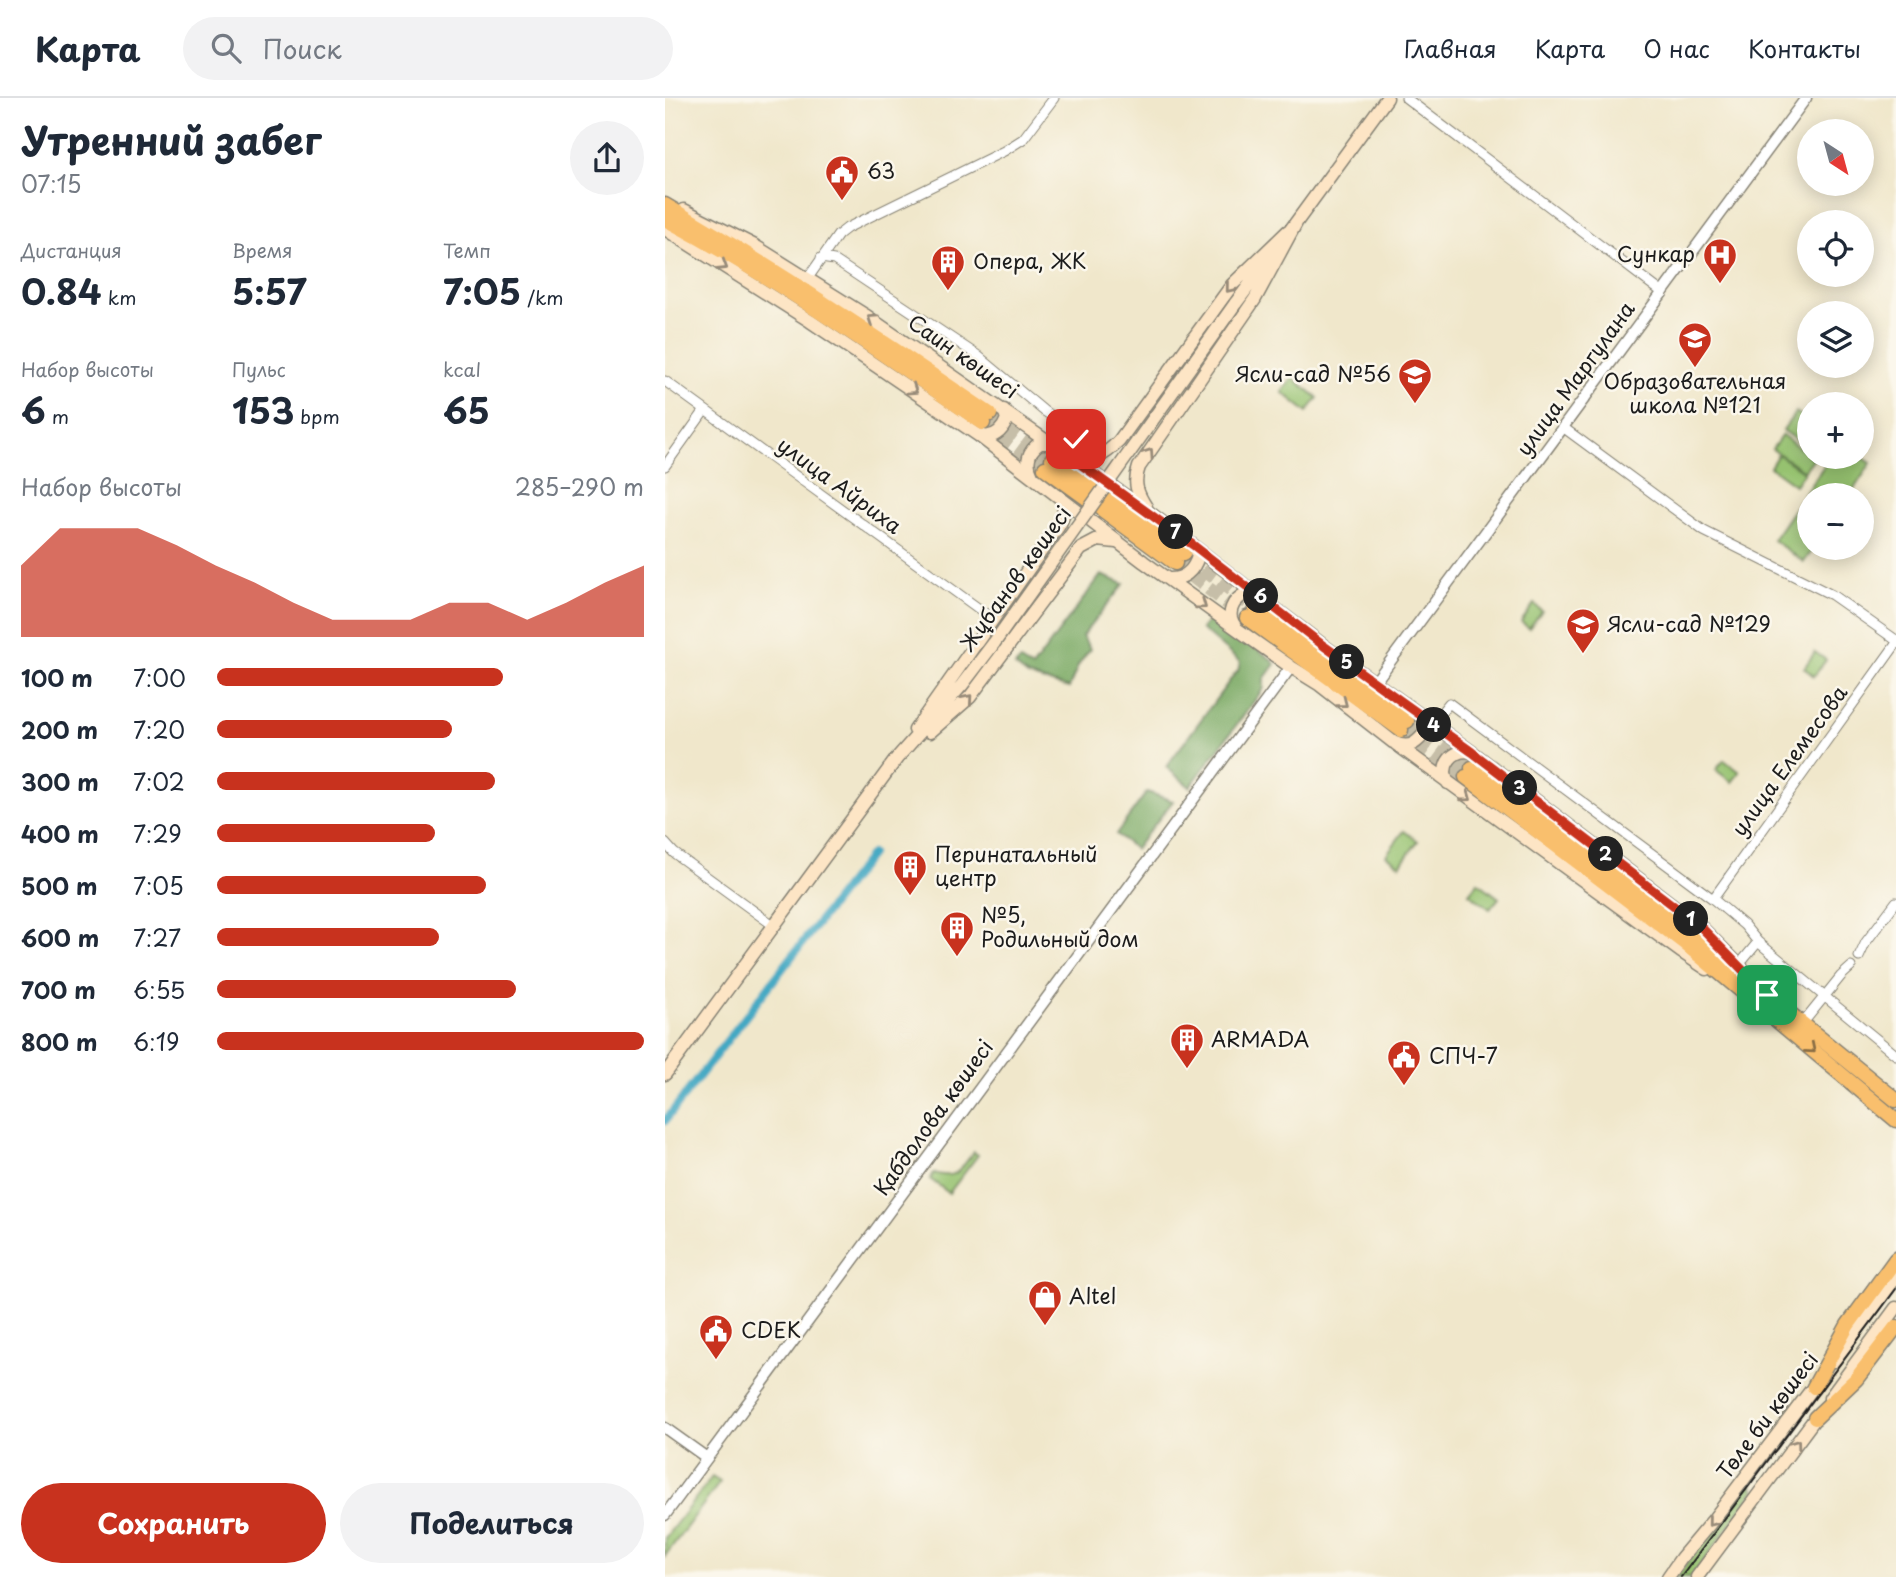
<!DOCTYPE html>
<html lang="ru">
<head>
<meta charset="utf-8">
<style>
	body { margin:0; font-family:"Playpen Sans",sans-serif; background:#f2f2f3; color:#1f2937; height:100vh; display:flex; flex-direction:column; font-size:26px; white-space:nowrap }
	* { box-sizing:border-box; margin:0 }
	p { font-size:23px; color:#747a83 }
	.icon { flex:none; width:38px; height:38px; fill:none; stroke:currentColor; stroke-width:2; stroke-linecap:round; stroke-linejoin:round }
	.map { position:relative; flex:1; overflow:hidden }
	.details { display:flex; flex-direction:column; background:#fff; width:665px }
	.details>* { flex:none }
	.needle { width:46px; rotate:144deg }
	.buttons { position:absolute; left:1132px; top:21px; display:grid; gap:14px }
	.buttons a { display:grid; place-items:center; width:77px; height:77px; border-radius:50%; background:#fff; box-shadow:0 4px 18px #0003; font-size:35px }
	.pin { position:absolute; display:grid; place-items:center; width:60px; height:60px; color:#fff; margin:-30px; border-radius:14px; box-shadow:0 4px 10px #0006 }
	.km { position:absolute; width:35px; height:35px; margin:-18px; border-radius:50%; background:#222; color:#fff; font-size:19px; line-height:35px; text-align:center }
	.round { display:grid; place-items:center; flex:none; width:74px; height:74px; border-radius:37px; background:#f2f2f3 }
	.overview { display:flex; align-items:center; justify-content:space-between; height:119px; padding:0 21px }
	h1 { font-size:38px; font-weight:700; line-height:52px }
	.metrics { display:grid; grid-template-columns:repeat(3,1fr); gap:10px; height:119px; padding:7px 21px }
	.metrics div { display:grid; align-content:center }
	.metrics b { font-size:35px; font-weight:700 }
	.metrics small { font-size:19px; font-weight:400 }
	.metrics p { font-size:19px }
	.chart { height:196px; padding:14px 21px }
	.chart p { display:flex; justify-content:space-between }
	.chart svg { width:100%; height:126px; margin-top:7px; fill:#c8321e; opacity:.7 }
	.cta { display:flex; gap:14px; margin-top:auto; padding:14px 21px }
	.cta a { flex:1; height:80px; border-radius:42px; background:#c8321e; color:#fff; font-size:28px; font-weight:700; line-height:80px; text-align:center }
	.cta a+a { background:#f2f2f3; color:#1f2937 }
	ul { padding:0 21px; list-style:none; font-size:23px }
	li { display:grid; grid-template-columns:112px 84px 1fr; align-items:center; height:52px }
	li i { height:18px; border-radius:9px; background:#c8321e }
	header { display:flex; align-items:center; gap:42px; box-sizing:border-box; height:98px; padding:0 35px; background:#fff; border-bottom:2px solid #e0e1e3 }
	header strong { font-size:33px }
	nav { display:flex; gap:38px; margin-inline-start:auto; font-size:24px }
	.search { width:490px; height:63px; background:#f2f2f3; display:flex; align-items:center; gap:18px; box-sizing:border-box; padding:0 24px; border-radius:38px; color:#747a83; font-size:26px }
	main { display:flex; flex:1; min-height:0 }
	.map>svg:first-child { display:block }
	.green { fill:#96c26f; stroke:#596f46; stroke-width:2 }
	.forest { fill:#78a862; stroke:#4a623f; stroke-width:2 }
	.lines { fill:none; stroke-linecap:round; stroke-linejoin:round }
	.canal { stroke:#43a8c3; stroke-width:8 }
	.primary-tunnel { stroke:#c6bea8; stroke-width:14; stroke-dasharray:14 7; stroke-linecap:butt }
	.minor-casing { stroke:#868274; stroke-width:11 }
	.tertiary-casing { stroke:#868274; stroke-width:13 }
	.secondary-casing { stroke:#868274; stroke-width:15 }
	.primary-casing { stroke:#868274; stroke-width:17 }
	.minor { stroke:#fff; stroke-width:9 }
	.tertiary { stroke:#fff; stroke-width:10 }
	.secondary { stroke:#fde5c5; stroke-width:12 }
	.primary { stroke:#f9bf6d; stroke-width:14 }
	.tram { stroke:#1c1c1c; stroke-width:2 }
	.secondary-bridge-casing { stroke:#868274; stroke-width:15; stroke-linecap:butt }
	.secondary-bridge { stroke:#fde5c5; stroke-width:12 }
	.oneway { stroke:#988b79 }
	.oneway2 { stroke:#8a6e44 }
	.route-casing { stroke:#fff; stroke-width:14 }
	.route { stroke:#c8321e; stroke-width:9 }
	.labels { text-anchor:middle; stroke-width:5; stroke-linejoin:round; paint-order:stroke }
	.poi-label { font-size:21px; fill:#1c1c1c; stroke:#fbf7ec; text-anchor:start }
	.street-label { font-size:21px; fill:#1c1c1c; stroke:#fbf7ec }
</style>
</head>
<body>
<header>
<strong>Карта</strong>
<div class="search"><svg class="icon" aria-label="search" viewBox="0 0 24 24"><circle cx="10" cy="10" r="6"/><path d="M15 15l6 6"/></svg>Поиск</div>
<nav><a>Главная</a><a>Карта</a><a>О нас</a><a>Контакты</a></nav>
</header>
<main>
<section class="details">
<div class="overview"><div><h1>Утренний забег</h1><p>07:15</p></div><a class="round"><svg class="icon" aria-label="share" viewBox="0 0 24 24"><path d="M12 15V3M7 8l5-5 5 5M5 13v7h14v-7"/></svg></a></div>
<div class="metrics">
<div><p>Дистанция</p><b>0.84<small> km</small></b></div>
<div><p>Время</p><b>5:57</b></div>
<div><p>Темп</p><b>7:05<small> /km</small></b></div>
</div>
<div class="metrics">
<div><p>Набор высоты</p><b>6<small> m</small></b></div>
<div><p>Пульс</p><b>153<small> bpm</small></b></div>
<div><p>kcal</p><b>65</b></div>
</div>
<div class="chart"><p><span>Набор высоты</span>285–290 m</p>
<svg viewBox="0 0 160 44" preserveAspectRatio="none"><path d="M0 44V19L10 6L20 6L30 6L40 12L50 19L60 25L70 32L80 38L90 38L100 38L110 32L120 32L130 38L140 32L150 25L160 19V44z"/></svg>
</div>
<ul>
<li><b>100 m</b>7:00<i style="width:67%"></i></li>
<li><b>200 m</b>7:20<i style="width:55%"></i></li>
<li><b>300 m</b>7:02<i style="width:65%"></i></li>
<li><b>400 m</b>7:29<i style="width:51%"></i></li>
<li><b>500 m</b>7:05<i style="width:63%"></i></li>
<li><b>600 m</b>7:27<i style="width:52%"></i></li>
<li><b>700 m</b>6:55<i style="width:70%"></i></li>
<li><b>800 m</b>6:19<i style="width:100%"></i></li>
</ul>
<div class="cta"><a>Сохранить</a><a>Поделиться</a></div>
</section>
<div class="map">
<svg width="1231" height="1479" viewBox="0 0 1231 1479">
	<rect width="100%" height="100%" fill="#fbf7ec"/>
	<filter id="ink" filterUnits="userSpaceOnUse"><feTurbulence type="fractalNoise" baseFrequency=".0143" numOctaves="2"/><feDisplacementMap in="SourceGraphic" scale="14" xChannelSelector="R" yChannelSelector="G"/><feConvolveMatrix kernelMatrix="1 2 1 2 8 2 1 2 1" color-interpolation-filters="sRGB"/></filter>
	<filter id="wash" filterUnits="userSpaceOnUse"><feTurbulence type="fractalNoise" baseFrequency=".00686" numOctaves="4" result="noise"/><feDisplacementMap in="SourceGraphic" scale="28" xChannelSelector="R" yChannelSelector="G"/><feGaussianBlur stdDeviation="1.57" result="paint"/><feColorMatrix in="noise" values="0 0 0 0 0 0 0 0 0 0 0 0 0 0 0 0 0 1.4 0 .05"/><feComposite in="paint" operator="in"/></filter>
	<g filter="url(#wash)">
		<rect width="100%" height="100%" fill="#f0e7cb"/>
		<path class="green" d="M 628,280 L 653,300 L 642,314 L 617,294 Z
			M 1131,314 L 1144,323 L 1144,351 L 1118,332 Z
			M 1117,337 L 1144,357 L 1144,359 L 1149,360 L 1139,373 L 1107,351 Z
			M 1113,356 L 1139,374 L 1130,387 L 1105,369 Z
			M 1165,359 L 1197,359 L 1206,365 L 1185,397 L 1144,397 L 1144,450 L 1149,450 L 1139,464 L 1108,442 Z
			M 869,506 L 877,513 L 864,530 L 856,524 Z
			M 1150,554 L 1161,562 L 1149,578 L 1139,570 Z
			M 1059,662 L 1075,674 L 1067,684 L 1051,672 Z
			M 739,733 L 753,743 L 735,767 L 721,757 Z
			M 813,784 L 834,800 L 825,811 L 804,795 Z
			M 309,1054 L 313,1057 L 284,1095 L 265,1081 L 269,1075 C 293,1083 295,1070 309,1054 Z
			M 47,1379 L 55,1384 L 0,1458 L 0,1440 Z
			M 1081,1386 L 1086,1387 L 1090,1392 L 1027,1479 L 1012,1479 Z"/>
		<path class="forest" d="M 436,477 L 459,486 L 417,538 L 425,551 L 413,568 L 404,590 L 363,578 L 350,568 L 355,563 L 367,570 Z
			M 546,519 L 606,561 L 610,566 L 599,581 L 599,590 L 525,689 L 501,669 L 569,577 L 573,573 L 575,564 L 536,531 Z
			M 482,694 L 508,703 L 470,751 L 451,736 Z"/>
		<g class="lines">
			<path class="canal" d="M 0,1023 L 206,756"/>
		</g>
	</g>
	<g filter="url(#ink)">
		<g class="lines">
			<path class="primary-tunnel" d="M 325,316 L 387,361
				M 318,325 L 380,370
				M 521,458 L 590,510
				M 510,465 L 582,520
				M 742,623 L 807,670
				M 736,632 L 801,679"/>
			<g class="minor-casing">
				<path id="minor" d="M 741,0 L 998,195
					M 156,160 L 169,162 L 312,257 L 379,313 L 409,333 L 412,337 L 404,357
					M 143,180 L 173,137 L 182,130 L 339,53 L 358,41 L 389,0
					M 0,283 L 328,521
					M 899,330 L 1039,433 L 1167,497 L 1231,542
					M 0,368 L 40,312
					M 767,626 L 784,605 L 1048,801 L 1079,827 L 1093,844 L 1231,957
					M 0,745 L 9,755 L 108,827
					M 1048,801 L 1231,546
					M 1194,859 L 1201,844 L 1231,804
					M 1074,867 L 1093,844
					M 1138,925 L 1176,878 L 1186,869"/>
			</g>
			<g class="tertiary-casing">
				<path id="tertiary" d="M 710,584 L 1141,0
					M 0,1330 L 42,1360
					M 0,1417 L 626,569"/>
			</g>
			<g class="secondary-casing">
				<path id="secondary" d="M 19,112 L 90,148 L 200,217 L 485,415 L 659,548 L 807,654 L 1034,827 L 1078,871
					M 627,130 L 722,0
					M 0,131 L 145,223 L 313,337 L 479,464 L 572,531 L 626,569 L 655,587 L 728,644 C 748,654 755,641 767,626
					M 570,206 L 608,156
					M 314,337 C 328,342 337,334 342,321 L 339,312
					M 406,358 C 432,360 435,362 454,343 L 567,187 L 623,133
					M 367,377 C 360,364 363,353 375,345 L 385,345
					M 481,409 C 472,395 468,385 474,369 L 590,201 L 631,125
					M 503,481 C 518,482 529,473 533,458 L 528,447
					M 572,531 C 569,527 567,525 566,520 C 563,506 579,491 592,495
					M 250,632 L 393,429 C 399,419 401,411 396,400
					M 265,634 L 305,599 L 416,451 L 433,442 L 451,444
					M 731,646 L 1015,853 L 1042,871
					M 783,685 C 774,667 788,650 807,654
					M 0,976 L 232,660 L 297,587 L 329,545
					M 1169,1263 L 1231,1179
					M 1165,1300 L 1231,1210
					M 1003,1479 L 1017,1459 L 1048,1422 L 1153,1283
					M 1032,1479 L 1154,1315"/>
			</g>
			<g class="primary-casing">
				<path id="primary" d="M 0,107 C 112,172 218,243 325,316
					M 0,121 C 111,180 214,254 318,325
					M 387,361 L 430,393
					M 380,370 L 423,401
					M 445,403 L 518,456
					M 438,412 L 510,465
					M 590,510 L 742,623
					M 582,520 L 736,632
					M 807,670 L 1027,836 L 1231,1002
					M 801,679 L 1018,844 L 1231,1022
					M 1149,1289 L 1183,1227 L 1231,1161
					M 1150,1320 L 1191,1281 L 1231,1229"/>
			</g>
			<use href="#minor" class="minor"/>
			<use href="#tertiary" class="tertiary"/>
			<use href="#secondary" class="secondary"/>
			<use href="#primary" class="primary"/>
			<path class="tram" d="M 1016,1479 L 1231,1191"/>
			<g class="secondary-bridge-casing">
				<path id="secondary-bridge" d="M 329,545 L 570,206"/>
			</g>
			<use href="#secondary-bridge" class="secondary-bridge"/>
		</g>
		<defs><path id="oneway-chevron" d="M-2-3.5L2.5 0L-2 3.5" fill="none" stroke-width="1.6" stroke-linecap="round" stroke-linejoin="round" transform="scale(1.75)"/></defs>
		<g class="oneway">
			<use href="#oneway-chevron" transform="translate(58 168) rotate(32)"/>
			<use href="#oneway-chevron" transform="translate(565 190) rotate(129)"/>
			<use href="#oneway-chevron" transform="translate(207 221) rotate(-146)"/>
			<use href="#oneway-chevron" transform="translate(248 292) rotate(34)"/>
			<use href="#oneway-chevron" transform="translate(484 355) rotate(-56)"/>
			<use href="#oneway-chevron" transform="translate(537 507) rotate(36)"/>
			<use href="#oneway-chevron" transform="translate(303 601) rotate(-49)"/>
			<use href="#oneway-chevron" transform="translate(678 605) rotate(38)"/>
			<use href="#oneway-chevron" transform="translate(802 699) rotate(36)"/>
			<use href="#oneway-chevron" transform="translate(1131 1346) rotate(-54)"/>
			<use href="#oneway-chevron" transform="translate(1047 1424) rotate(129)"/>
		</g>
		<use class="oneway2" href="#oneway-chevron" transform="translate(1146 951) rotate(40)"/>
	</g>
	<g class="lines" filter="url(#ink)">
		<g class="route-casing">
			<path id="route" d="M 411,341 L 404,358 L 528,447 L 659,548 L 807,654 L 1034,827 L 1102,897"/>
		</g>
		<use href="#route" class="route"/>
	</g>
	<defs>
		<g id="civic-pin" transform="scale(1.75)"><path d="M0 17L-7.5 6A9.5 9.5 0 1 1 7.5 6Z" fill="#c8321e" stroke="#fbf7ec"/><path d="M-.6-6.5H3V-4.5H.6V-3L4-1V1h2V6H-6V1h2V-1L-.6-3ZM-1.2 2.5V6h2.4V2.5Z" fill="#fff"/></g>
		<g id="hospital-pin" transform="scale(1.75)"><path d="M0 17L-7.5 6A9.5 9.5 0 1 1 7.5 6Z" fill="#c8321e" stroke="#fbf7ec"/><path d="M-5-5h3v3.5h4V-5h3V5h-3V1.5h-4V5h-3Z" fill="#fff"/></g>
		<g id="building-pin" transform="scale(1.75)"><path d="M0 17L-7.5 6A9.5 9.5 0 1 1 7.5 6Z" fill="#c8321e" stroke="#fbf7ec"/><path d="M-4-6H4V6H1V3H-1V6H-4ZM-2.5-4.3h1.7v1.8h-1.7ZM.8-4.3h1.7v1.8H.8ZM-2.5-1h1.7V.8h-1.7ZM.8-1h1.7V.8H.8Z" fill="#fff"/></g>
		<g id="school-pin" transform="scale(1.75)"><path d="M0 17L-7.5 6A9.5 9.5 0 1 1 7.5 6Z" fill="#c8321e" stroke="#fbf7ec"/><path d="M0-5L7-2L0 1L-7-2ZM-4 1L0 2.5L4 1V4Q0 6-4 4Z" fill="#fff"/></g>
		<g id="shop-pin" transform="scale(1.75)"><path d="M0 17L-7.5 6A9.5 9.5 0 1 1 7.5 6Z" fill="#c8321e" stroke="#fbf7ec"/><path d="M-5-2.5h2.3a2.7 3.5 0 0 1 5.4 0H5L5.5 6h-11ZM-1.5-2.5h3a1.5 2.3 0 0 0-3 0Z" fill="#fff"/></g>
	</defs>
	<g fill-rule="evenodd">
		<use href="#civic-pin" x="177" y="74"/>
		<use href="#hospital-pin" x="1055" y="157"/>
		<use href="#building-pin" x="283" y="164"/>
		<use href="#school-pin" x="1030" y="241"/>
		<use href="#school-pin" x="750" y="277"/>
		<use href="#school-pin" x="918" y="527"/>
		<use href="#building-pin" x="245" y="769"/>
		<use href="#building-pin" x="292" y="830"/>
		<use href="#building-pin" x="522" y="942"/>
		<use href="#civic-pin" x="739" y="959"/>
		<use href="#shop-pin" x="380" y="1199"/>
		<use href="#civic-pin" x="51" y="1233"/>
	</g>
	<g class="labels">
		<g class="poi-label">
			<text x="202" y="81">63</text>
			<text x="1030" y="164" text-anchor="end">Сункар</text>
			<text x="308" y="171">Опера, ЖК</text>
			<text x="726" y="284" text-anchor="end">Ясли-сад №56</text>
			<text x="1030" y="291" text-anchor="middle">Образовательная<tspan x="1030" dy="24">школа №121</tspan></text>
			<text x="942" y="534">Ясли-сад №129</text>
			<text x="270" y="764">Перинатальный<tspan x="270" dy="24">центр</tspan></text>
			<text x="316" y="825">№5,<tspan x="316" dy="24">Родильный дом</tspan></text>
			<text x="546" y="949">ARMADA</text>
			<text x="764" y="966">СПЧ-7</text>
			<text x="404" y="1206">Altel</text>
			<text x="76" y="1240">CDEK</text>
		</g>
		<g class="street-label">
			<text transform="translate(298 259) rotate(35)" y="7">Саин көшесі</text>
			<text transform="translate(911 281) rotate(-54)" y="7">улица Маргулана</text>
			<text transform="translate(174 388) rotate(36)" y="7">улица Айриха</text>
			<text transform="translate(351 481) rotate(-54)" y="7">Жұбанов көшесі</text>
			<text transform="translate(1125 663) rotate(-54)" y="7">улица Елемесова</text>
			<text transform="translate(269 1020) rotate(-54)" y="7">Қабдолова көшесі</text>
			<text transform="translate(1103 1318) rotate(-53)" y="7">Төле би көшесі</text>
		</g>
	</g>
</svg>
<div class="buttons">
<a><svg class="needle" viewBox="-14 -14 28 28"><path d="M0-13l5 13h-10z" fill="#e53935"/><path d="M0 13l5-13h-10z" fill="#747a83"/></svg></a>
<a><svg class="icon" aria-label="locate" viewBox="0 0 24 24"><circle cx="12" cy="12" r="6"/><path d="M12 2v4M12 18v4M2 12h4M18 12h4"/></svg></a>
<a><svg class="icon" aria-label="layers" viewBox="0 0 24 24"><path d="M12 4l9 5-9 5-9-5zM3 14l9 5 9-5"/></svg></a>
<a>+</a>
<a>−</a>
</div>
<div class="pin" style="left:1102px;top:897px;background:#1e9e55"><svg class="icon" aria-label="arrive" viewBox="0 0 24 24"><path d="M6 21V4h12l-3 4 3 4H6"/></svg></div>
<div class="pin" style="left:411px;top:341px;background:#d93025"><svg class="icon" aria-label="check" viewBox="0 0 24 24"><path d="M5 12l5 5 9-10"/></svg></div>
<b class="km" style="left:1026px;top:821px">1</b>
<b class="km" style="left:941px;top:756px">2</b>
<b class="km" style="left:855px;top:690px">3</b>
<b class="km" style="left:769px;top:627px">4</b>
<b class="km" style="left:682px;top:564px">5</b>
<b class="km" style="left:596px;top:498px">6</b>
<b class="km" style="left:511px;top:434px">7</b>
</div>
</main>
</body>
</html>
